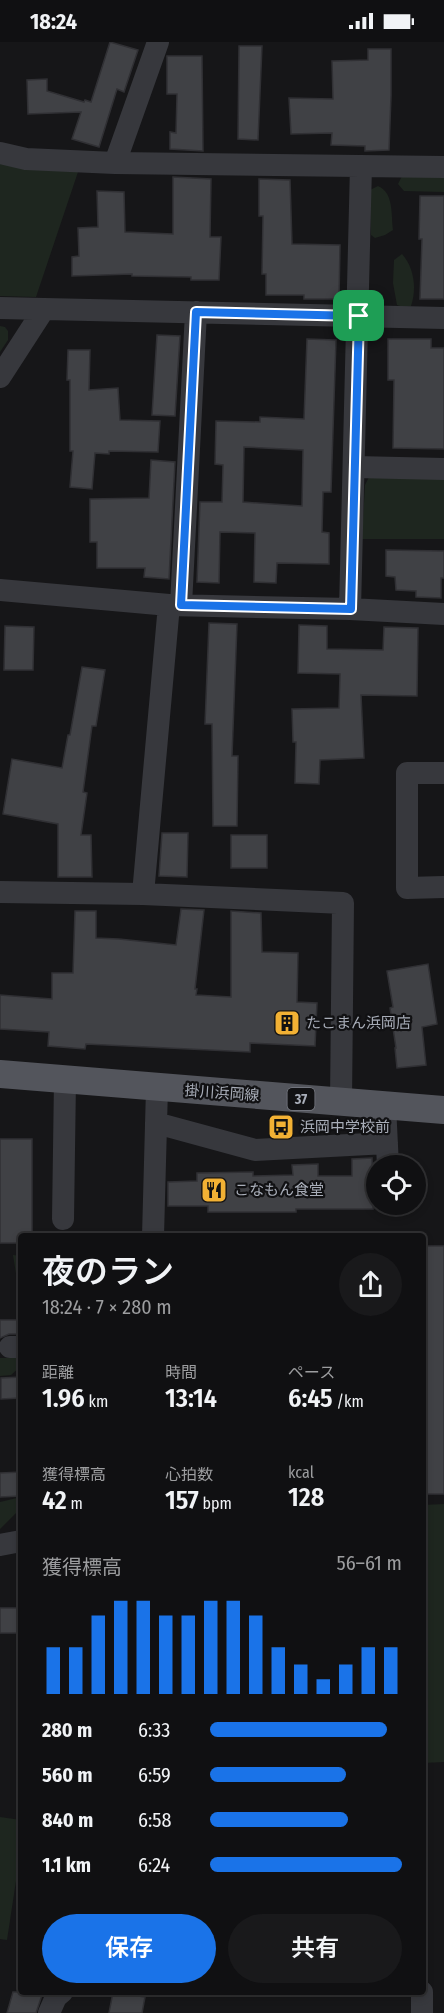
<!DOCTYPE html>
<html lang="ja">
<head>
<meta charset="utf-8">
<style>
	body { margin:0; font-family:"Fira Sans Condensed","Noto Sans JP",sans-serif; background:#19191b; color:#f1f3f6; height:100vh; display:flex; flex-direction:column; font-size:22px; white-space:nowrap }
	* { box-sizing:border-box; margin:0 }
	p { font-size:20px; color:#9c9d9f }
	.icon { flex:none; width:33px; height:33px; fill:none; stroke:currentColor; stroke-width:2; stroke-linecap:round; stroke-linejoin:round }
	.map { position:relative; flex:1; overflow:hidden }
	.sheet { position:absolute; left:18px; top:1191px; width:408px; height:762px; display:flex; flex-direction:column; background:#101012; border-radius:6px; box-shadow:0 3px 9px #0003,0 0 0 2px #303032 }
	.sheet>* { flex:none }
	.buttons { position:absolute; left:366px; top:1113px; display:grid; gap:12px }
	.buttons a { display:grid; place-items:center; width:60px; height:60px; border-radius:50%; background:#101012; box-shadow:0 3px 9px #0003,0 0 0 2px #303032; font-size:30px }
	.pin { position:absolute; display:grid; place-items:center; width:51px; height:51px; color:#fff; margin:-26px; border-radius:12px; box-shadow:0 3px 9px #0006 }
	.round { display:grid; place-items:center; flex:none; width:63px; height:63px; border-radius:32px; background:#19191b }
	.headline { display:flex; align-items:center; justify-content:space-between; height:102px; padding:0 24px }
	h1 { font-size:33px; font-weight:600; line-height:45px }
	.stats { display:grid; grid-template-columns:repeat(3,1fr); gap:9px; height:102px; padding:6px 24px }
	.stats div { display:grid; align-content:center }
	.stats b { font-size:26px; font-weight:600 }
	.stats small { font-size:16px; font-weight:400 }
	.stats p { font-size:16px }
	.chart { height:168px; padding:12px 24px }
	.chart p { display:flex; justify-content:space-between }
	.chart svg { width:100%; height:108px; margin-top:6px; stroke:#1a73e8; stroke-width:6 }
	.action { display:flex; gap:12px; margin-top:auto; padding:12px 24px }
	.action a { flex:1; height:69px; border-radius:36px; background:#1a73e8; color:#fff; font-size:24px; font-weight:600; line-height:69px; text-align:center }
	.action a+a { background:#19191b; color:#f1f3f6 }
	ul { padding:0 24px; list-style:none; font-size:20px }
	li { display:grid; grid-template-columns:96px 72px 1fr; align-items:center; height:45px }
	li i { height:15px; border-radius:8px; background:#1a73e8 }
	.status { display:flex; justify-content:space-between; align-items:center; height:42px; padding:0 30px; background:#101012; direction:ltr }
	.status svg { height:16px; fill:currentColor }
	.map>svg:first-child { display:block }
	.green { fill:#1e261f }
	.building { fill:#404145; stroke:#303034; stroke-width:1.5; fill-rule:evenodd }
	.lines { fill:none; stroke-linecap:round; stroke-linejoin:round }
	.minor { stroke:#37383d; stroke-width:22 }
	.major { stroke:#53555c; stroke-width:28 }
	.route-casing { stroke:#fff; stroke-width:12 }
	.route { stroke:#1a73e8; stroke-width:8 }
	.labels { text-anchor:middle; stroke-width:4.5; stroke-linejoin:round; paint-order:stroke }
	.shield { fill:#111113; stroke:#7b7e86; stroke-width:1.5 }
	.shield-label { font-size:14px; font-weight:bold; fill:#a8adb8 }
	.poi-label { font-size:15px; fill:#a8adb8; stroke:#111113; text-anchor:start }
	.street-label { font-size:15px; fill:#a8adb8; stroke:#111113 }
</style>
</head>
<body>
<div class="status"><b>18:24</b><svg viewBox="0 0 49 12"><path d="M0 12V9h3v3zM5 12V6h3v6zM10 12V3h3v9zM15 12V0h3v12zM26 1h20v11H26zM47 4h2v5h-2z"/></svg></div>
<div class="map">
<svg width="444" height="1971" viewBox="0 0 444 1971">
	<rect width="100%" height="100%" fill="#161618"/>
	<path class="green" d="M 0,122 L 78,130 L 36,255 L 0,254 Z
		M 444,130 L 444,150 L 404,149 L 398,142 L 403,132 Z
		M 378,144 C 394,151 391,172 393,188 L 385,193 L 375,196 L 371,193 L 370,148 Z
		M 402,212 C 414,225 417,247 411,264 L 403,265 L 397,263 L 393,241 L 394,218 Z
		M 0,284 L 5,285 L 8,289 L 8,298 L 0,310 Z
		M 369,435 L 444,436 L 444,497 L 362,497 L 365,443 Z
		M 13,1213 L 21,1214 L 21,1245 L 18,1244 Z
		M 0,1316 L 17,1316 L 21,1324 L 11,1333 L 0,1334 Z
		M 21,1455 L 21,1470 L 16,1471 L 0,1487 L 0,1460 Z
		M 444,1462 L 444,1720 L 423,1721 L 423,1463 Z
		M 0,1775 L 21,1778 L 21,1806 L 7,1898 L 0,1897 Z"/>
	<path class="building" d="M 110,0 L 138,8 L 124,50 L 117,47 L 99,105 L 72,97 L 81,70 L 28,72 L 27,38 L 47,37 L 47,49 L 84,60 L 85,58 L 91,60 Z
		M 239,4 L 262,4 L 258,98 L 238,97 Z
		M 368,7 L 391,7 L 391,54 L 389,108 L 365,109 L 365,104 L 331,103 L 332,91 L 291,92 L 289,56 L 333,57 L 332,19 L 368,18 Z
		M 167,14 L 202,14 L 203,109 L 170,107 L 170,90 L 176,91 L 177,52 L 167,52 Z
		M 173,135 L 211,137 L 210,195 L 221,195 L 219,238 L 191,238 L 191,235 L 132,234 L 132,232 L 72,234 L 72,215 L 79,214 L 78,186 L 98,185 L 97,149 L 124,150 L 125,190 L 173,192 Z
		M 259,137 L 290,138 L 292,202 L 340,203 L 339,257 L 304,257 L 304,253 L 266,253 L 266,232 L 262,232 L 263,174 L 259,174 Z
		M 420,154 L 444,154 L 444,257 L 420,257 L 422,197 L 419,197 Z
		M 157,293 L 180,294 L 175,374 L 152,373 Z
		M 307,297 L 336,298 L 331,450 L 323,450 L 322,490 L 329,491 L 329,522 L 277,521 L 276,541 L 254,540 L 255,491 L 220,490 L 219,541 L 197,540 L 200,460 L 222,460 L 223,423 L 215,422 L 216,379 L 260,380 L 260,375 L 304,377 ZM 244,405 L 303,408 L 302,464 L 243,460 Z
		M 388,297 L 431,297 L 431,306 L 444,306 L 444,407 L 393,406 L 394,338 L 388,338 Z
		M 68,308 L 90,308 L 89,348 L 118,346 L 120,378 L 160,379 L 158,410 L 109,409 L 109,412 L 95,411 L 92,447 L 70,445 L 73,409 L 70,409 L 70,338 L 67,338 Z
		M 151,418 L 175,420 L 169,537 L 144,535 L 145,526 L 97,526 L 97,500 L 90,500 L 90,457 L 149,456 Z
		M 386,508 L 444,509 L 444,536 L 441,536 L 441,556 L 416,555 L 416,549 L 396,548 L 395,535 L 386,534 Z
		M 209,581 L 237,582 L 232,714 L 238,714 L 237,784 L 213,784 L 212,682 L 205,682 Z
		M 299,583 L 327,584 L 327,607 L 383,608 L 384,585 L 418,586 L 417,654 L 361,653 L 364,716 L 320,718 L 319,742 L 295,741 L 296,700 L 293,700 L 292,667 L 339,666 L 340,632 L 298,631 Z
		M 5,584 L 34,585 L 33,628 L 4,628 Z
		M 82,625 L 105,628 L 96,684 L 92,684 L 83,750 L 87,751 L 81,793 L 91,793 L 92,835 L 58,835 L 58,782 L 3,772 L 12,717 L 62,726 L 68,693 L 70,693 Z
		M 162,791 L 188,791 L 187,835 L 159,834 Z
		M 231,793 L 267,793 L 267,826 L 231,826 Z
		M 181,867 L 204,868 L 195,947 L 197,947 L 196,953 L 231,955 L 231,869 L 261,871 L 262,910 L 298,911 L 297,960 L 317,961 L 315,1004 L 250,1001 L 250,1010 L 86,1002 L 85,1007 L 48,1004 L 49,990 L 0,987 L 0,953 L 52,957 L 52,931 L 73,931 L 75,869 L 96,869 L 96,896 L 119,897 L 176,903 Z
		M 428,922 L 437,982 L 422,985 L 426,1023 L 397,1026 L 395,1006 L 396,1006 L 390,966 L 393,965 L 387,929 Z
		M 0,1097 L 32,1097 L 32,1194 L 21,1194 L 21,1201 L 0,1201 Z
		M 372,1116 L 373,1167 L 296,1167 L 296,1170 L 208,1170 L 208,1164 L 168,1164 L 168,1140 L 197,1139 L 197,1131 L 253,1130 L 253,1134 L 293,1133 L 292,1123 L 318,1122 L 318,1134 L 352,1134 L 352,1117 Z
		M 423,1204 L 444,1204 L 444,1452 L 423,1452 Z
		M 0,1278 L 19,1278 L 20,1292 L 9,1292 L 0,1296 Z
		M 21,1335 L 21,1356 L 1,1357 L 1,1336 Z
		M 21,1430 L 21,1454 L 0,1455 L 0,1431 Z
		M 0,1566 L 19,1566 L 19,1591 L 0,1591 Z
		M 13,1950 L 43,1950 L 36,1971 L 7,1971 Z
		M 113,1950 L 145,1955 L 142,1971 L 109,1971 Z"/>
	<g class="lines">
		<path class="minor" d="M 0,111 L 26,117 L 115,121 L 444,125
			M 115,121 L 158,0
			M 0,266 L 444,276
			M 0,335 L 44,267
			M 355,425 L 444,427
			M 0,548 L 169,563 L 350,567 L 444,572
			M 181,563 L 196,270
			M 350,567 L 361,124
			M 444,731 L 407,731 L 407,846 L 444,845
			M 0,850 L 143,852 L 343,861 L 341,1060
			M 143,852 L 169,563
			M 385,1063 L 388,1124
			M 156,1081 L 255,1108 L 387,1101
			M 63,1177 L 65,1038
			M 153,1194 L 157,1046
			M 10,1305 L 21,1305
			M 0,1503 L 21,1499
			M 422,1950 L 422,1971
			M 49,1971 L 56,1955 L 62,1950"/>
		<path class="major" d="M 0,1032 L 444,1068"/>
	</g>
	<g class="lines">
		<g class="route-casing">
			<path id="route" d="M 196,270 L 359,274 L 351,567 L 181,563 Z"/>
		</g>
		<use href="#route" class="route"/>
	</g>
	<defs>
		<g id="building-square" transform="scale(1.35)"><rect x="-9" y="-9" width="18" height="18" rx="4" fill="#f2b134" stroke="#111113"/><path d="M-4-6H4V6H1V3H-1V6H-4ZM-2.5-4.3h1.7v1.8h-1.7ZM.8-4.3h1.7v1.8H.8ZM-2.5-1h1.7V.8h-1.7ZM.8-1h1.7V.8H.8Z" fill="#111"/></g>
		<g id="bus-square" transform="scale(1.35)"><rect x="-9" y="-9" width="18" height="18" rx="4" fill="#f2b134" stroke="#111113"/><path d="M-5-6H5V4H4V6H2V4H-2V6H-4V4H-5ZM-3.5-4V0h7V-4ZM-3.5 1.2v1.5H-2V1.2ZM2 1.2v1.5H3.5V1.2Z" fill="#111"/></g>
		<g id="restaurant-square" transform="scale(1.35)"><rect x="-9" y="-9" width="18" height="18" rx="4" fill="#f2b134" stroke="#111113"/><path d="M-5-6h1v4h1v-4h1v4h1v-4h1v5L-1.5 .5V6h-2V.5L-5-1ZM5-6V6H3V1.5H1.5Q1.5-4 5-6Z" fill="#111"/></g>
	</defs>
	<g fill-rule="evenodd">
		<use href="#building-square" x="287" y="981"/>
		<use href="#bus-square" x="281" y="1085"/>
		<use href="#restaurant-square" x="214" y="1148"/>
	</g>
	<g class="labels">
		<rect class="shield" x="287.5" y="1046" width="27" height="22" rx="4.5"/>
		<g class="shield-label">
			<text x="301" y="1062">37</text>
		</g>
		<g class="poi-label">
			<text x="306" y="986">たこまん浜岡店</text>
			<text x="300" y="1090">浜岡中学校前</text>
			<text x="234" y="1153">こなもん食堂</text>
		</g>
		<g class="street-label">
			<text transform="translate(222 1051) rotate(4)" y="5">掛川浜岡線</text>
		</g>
	</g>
</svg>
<div class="buttons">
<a><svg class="icon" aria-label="locate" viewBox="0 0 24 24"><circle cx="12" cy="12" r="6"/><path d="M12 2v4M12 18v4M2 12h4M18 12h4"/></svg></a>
</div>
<div class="pin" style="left:359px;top:274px;background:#1e9e55"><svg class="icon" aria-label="arrive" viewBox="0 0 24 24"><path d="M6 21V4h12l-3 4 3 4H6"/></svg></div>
<section class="sheet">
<div class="headline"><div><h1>夜のラン</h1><p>18:24 · 7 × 280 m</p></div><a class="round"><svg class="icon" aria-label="share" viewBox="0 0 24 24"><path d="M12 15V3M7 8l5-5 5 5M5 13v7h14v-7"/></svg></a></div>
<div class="stats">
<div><p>距離</p><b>1.96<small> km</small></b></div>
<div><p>時間</p><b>13:14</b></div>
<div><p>ペース</p><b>6:45<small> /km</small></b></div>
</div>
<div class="stats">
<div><p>獲得標高</p><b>42<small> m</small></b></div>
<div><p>心拍数</p><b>157<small> bpm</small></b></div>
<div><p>kcal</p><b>128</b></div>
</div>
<div class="chart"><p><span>獲得標高</span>56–61 m</p>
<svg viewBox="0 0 160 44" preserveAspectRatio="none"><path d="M5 44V25M15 44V25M25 44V12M35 44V6M45 44V6M55 44V12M65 44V12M75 44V6M85 44V6M95 44V12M105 44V25M115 44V32M125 44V38M135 44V32M145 44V25M155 44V25"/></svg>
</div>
<ul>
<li><b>280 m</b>6:33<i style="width:92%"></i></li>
<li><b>560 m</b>6:59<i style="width:71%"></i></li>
<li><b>840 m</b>6:58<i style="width:72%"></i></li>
<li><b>1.1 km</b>6:24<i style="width:100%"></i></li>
</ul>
<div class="action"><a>保存</a><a>共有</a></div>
</section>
</div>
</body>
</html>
